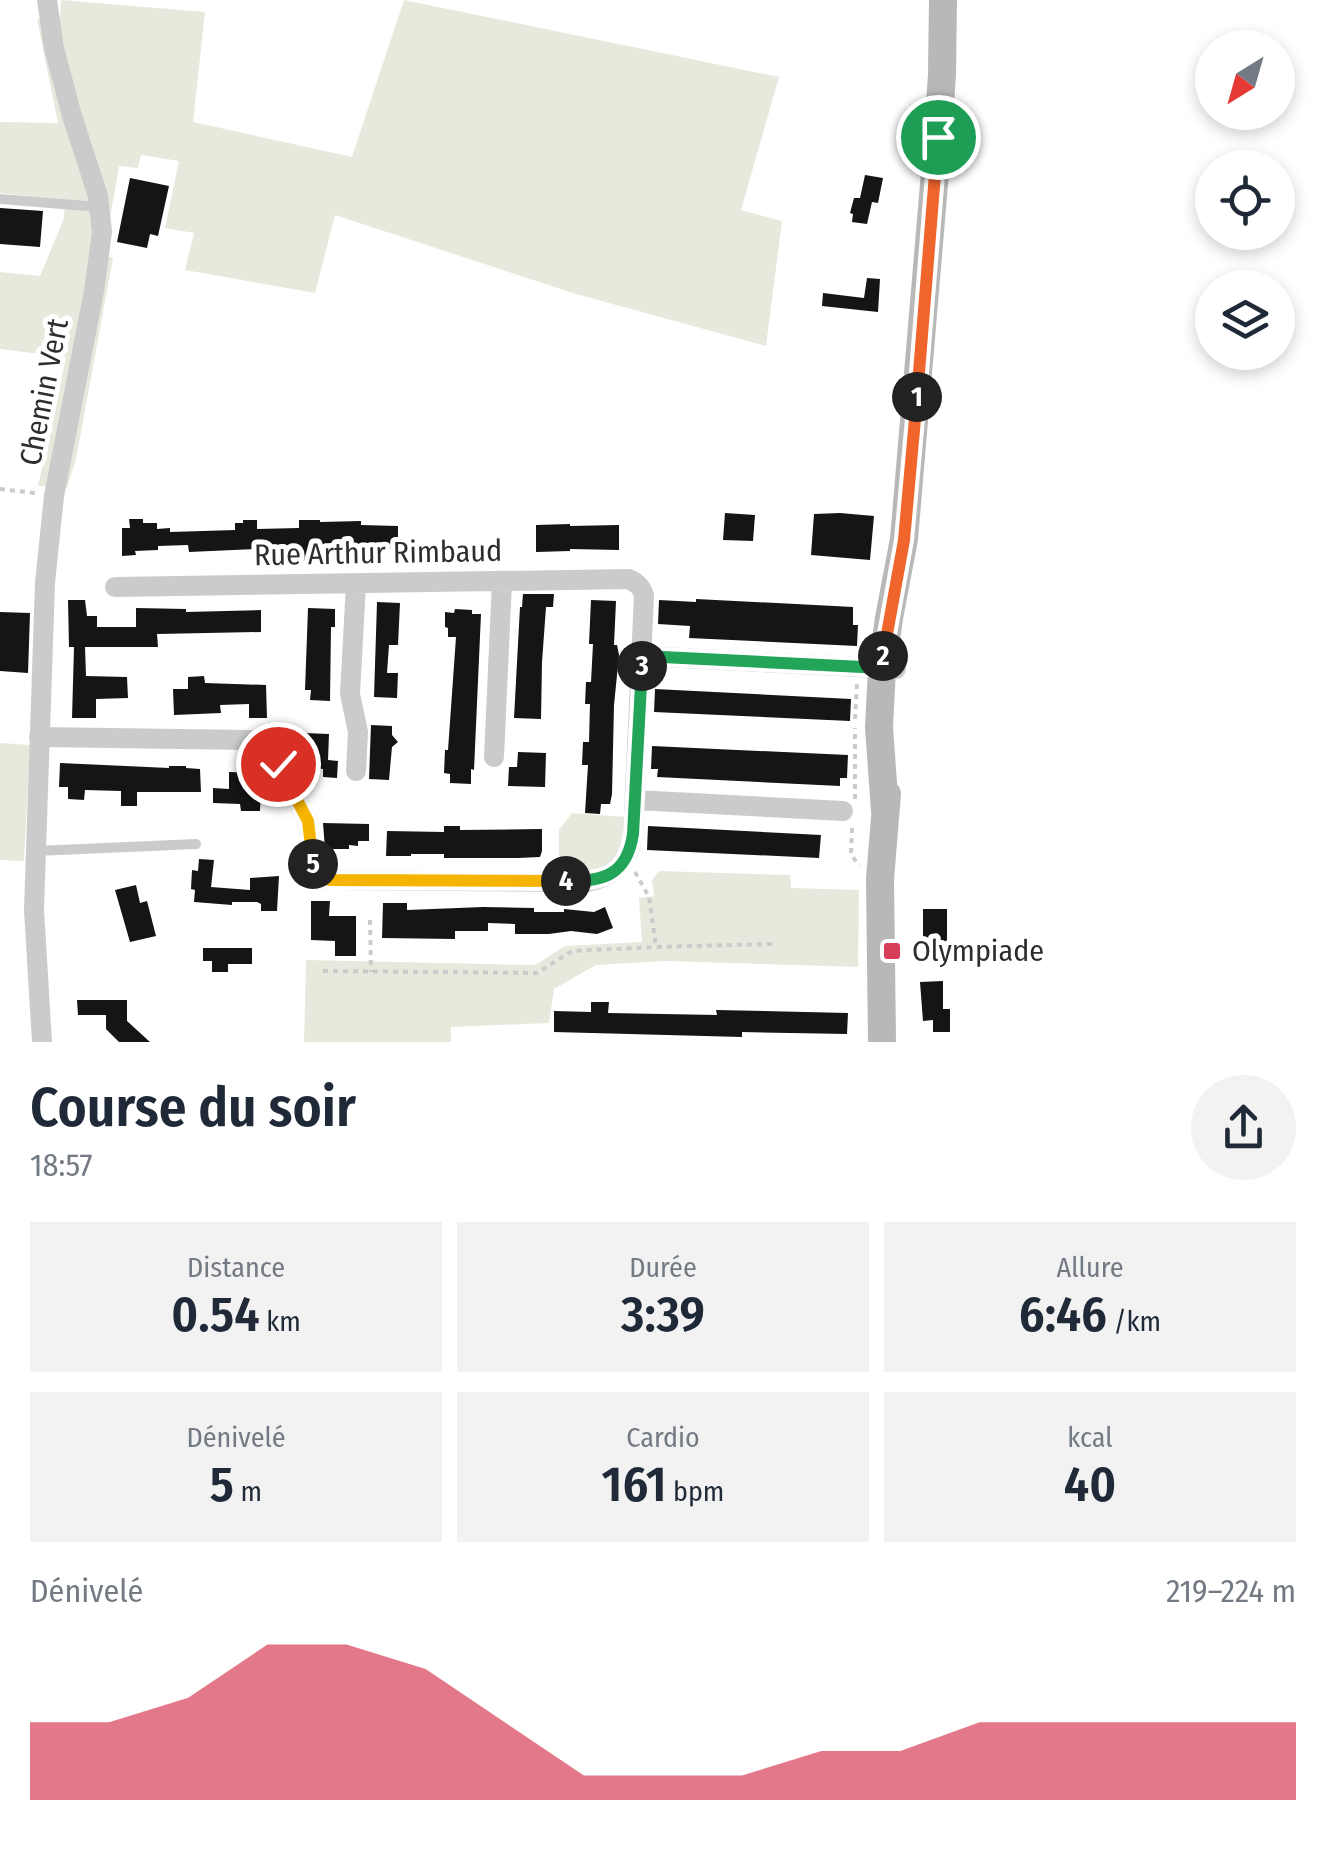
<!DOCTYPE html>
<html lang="fr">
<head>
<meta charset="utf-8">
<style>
	body { margin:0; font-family:"Fira Sans Condensed",sans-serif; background:#f2f2f3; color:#1f2937; height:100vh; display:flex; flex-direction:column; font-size:38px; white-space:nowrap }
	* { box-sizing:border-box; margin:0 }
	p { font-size:32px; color:#747a83 }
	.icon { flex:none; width:55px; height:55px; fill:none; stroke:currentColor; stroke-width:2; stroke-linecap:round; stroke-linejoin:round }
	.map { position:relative; height:1042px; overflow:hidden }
	.side { display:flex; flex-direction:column; background:#fff; flex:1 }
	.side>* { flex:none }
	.needle { width:65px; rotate:217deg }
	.fabs { position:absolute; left:1195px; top:30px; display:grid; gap:20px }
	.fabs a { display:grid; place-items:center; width:100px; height:100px; border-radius:50%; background:#fff; box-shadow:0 5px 15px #0003; font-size:50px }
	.pin { position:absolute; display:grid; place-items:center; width:85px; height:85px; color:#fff; margin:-42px; border:5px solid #fff; border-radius:50%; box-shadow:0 2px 10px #0007 }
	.km { position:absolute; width:50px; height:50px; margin:-25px; border-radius:50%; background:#222; color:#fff; font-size:28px; line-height:50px; text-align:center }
	.round { display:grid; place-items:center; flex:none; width:105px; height:105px; border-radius:52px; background:#f2f2f3 }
	.summary { display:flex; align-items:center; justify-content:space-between; height:170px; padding:0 30px }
	h1 { font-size:55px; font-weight:600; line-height:75px }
	.figures { display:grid; grid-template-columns:repeat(3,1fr); gap:15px; height:170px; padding:10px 30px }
	.figures div { display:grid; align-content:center; border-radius:0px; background:#f2f2f3; text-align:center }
	.figures b { font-size:50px; font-weight:600 }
	.figures small { font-size:28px; font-weight:400 }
	.figures p { font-size:28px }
	.chart { height:280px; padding:20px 30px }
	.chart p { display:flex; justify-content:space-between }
	.chart svg { width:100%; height:180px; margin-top:10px; fill:#d73f59; opacity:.7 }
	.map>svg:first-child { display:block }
	.green { fill:#e6eadd }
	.building { fill:#151515 }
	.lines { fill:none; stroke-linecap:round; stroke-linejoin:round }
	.path { stroke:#cbcbcb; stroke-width:4; stroke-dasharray:5 5; stroke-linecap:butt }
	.lane { stroke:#cbcbcb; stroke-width:10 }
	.street { stroke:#cbcbcb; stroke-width:20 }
	.secondary { stroke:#b8b8b8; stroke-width:28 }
	.split-1-casing { stroke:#fff; stroke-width:20 }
	.split-2-casing { stroke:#fff; stroke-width:20 }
	.split-3-casing { stroke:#fff; stroke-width:20 }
	.split-4-casing { stroke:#fff; stroke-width:20 }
	.split-5-casing { stroke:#fff; stroke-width:20 }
	.split-6-casing { stroke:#fff; stroke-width:20 }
	.split-1 { stroke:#f0652b; stroke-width:12 }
	.split-2 { stroke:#f0652b; stroke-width:12 }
	.split-3 { stroke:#22a559; stroke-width:12 }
	.split-4 { stroke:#22a559; stroke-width:12 }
	.split-5 { stroke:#f5b400; stroke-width:12 }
	.split-6 { stroke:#f5b400; stroke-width:12 }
	.poi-dot { fill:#d73f59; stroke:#fff; stroke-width:4 }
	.labels { text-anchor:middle; stroke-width:10; stroke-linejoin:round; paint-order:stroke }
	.street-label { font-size:30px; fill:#2e2e2e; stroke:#fff }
	.poi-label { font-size:30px; fill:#2e2e2e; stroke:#fff; text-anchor:start }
</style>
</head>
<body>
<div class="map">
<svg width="1326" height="1042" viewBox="0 0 1326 1042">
	<rect width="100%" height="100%" fill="#fff"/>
	<path class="green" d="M 61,0 L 205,12 L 193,122 L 352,157 L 404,0 L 779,77 L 741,210 L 782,221 L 766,346 L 576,294 L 335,215 L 315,293 L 185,270 L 194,233 L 165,228 L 179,161 L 141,155 L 138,168 L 119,166 L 109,224 L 107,256 L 113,258 L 76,459 L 67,488 L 38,486 L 66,357 L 0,349 L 0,272 L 40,276 L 64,218 L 65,200 L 0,193 L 0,122 L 58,123 L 37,19 L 60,21 Z
		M 0,743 L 30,745 L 24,861 L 0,860 Z
		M 572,813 L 626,817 C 624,840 621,867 593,872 C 583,875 569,871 559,871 L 559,830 Z
		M 659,871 L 790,875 L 791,888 L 859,890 L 858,967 L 664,961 L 596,965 L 554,989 L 549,1023 L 451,1027 L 451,1042 L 304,1042 L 306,960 L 535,965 L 565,946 L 642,942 L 639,898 L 654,896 L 652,880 Z"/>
	<path class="building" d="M 865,175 L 883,178 L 878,203 L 872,202 L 867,224 L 852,222 L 853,214 L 850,213 L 854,198 L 860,198 Z
		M 130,178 L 169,186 L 158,236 L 150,234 L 147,248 L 117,242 Z
		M 0,208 L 43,211 L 40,247 L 0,244 Z
		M 867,278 L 880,279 L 878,312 L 822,306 L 823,293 L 864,298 Z
		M 725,513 L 755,515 L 753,541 L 723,540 Z
		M 840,513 L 874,516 L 870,560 L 811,555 L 814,514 Z
		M 129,519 L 143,519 L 143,523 L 157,523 L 157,529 L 170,528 L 170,532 L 235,530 L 235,523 L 243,523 L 243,520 L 257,520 L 257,529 L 299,528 L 299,520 L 320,520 L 320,522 L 361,521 L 361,525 L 398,526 L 398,549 L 361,550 L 361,557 L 317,556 L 317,561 L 300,562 L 300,553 L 258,554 L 258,549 L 189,552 L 188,545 L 158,546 L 158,550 L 135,551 L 136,555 L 122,556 L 122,528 L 130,528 Z
		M 570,524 L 570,526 L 619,525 L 619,550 L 570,549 L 570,551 L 536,552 L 536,525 Z
		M 523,594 L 554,594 L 553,607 L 546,607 L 542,662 L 541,719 L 514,718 L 520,607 L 522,607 Z
		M 696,599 L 853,607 L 853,625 L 858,625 L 857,646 L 689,638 L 690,626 L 658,624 L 659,600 L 696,602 Z
		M 68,600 L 85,600 L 87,616 L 97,616 L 97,627 L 136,627 L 136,608 L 186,609 L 186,612 L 261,610 L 261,632 L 157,634 L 158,647 L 85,647 L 86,676 L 127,677 L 128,698 L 96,699 L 96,718 L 72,718 L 74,647 L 69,647 Z
		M 591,600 L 616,601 L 614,645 L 617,645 L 619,655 L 614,705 L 612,794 L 610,804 L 601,804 L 600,814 L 585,813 L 588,765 L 582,765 L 583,742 L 589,742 L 590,704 L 585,704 L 586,682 L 591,682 L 593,644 L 589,644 Z
		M 377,602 L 400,603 L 398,645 L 389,645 L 387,673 L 398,673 L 397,698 L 374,697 Z
		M 308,608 L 335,609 L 335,627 L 331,627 L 330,701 L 310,700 L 311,690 L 305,690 Z
		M 455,609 L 472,610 L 472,614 L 481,614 L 474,770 L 471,769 L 471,784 L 450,783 L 450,774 L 444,773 L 445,750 L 448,750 L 456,637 L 448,637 L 448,628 L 445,627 L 445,612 L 454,613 Z
		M 0,612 L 30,613 L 28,673 L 0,671 Z
		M 204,676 L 205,683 L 266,685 L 267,718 L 249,718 L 249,704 L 220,705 L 221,713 L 174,715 L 173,689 L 188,689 L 188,677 Z
		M 655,689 L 851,699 L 850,721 L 654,712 Z
		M 371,725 L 392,726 L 392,735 L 398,742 L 392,747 L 389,780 L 369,779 Z
		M 304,733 L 329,734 L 328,760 L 338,761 L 337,778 L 323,777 L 323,769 L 304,767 Z
		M 652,746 L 848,755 L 847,778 L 840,778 L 840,786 L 657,777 L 658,769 L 651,769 Z
		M 518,752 L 546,753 L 545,787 L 508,786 L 509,767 L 517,767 Z
		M 60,763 L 169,768 L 169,766 L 186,766 L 186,768 L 200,769 L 201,792 L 137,792 L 137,806 L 121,806 L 121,791 L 85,790 L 84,800 L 68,799 L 68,787 L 59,787 Z
		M 229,772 L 262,773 L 260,811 L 241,811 L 240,804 L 213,803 L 213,788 L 229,789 Z
		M 323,823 L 369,824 L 369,841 L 358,841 L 358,846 L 349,845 L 349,849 L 325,849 Z
		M 444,826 L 460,826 L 460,830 L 542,829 L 542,851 L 540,857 L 518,858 L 444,858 L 444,854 L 411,854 L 411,856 L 386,856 L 387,831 L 444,832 Z
		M 648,826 L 821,835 L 819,858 L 647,850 Z
		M 199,859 L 214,860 L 211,887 L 250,890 L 250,878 L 279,876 L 277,911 L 261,911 L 261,904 L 257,902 L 232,902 L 232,905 L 194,902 L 195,890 L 191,889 L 192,870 L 198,871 Z
		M 136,885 L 140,903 L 147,901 L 156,936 L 130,942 L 115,890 Z
		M 311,901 L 330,901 L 329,916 L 356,916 L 356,956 L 335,956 L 335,941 L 311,940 Z
		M 383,903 L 407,903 L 407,910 L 483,907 L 534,908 L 534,912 L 564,912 L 564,909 L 594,912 L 605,907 L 613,928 L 597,934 L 571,931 L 549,934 L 515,934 L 515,924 L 488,923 L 488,931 L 455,931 L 455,939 L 382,938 Z
		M 923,909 L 947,909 L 947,947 L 923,948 Z
		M 203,948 L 252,948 L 252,964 L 228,964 L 228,972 L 212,972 L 212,961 L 203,961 Z
		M 943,981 L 943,1009 L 950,1009 L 950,1032 L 933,1032 L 933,1020 L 923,1021 L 920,982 Z
		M 77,1000 L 127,1000 L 127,1021 L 150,1042 L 119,1042 L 106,1029 L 106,1015 L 78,1015 Z
		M 591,1002 L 609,1002 L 608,1013 L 717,1015 L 716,1010 L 848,1013 L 847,1034 L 742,1032 L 742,1037 L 554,1032 L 554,1011 L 591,1012 Z"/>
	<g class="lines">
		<path class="path" d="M 0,489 L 35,493
			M 855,719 L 857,683
			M 855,799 L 855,728
			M 852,828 L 851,854 L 859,866
			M 635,872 L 649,897 L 656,947 L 772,944
			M 370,920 L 371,972
			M 323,971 L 537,973 L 572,951 L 656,947"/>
		<path class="lane" d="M 0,199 L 99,207
			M 36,851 L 196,844"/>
		<path class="street" d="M 356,584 L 350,694 L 358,732 L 356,771
			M 642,656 L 896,669
			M 39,737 L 250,740 L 259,743 L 273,756 L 308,821 L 312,858 L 317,873 L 329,880 L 585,882 C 613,878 629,863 633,835 L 644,596 C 642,587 637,583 629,579 L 115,587
			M 494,757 L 502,581
			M 635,800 L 843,811
			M 42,1042 L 34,910 L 45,583 L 54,496 L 94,291 L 102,232 L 98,196 L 72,116 L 54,48 L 47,0"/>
		<path class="secondary" d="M 885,811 L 879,727 L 882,668 L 889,618 L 904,539 L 938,137 L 942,74 L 943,0
			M 882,1042 L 880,879 L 887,794"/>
	</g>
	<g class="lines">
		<g class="split-1-casing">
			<path id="split-1" d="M 917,397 L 938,137"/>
		</g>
		<g class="split-2-casing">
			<path id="split-2" d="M 883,656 L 904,540 L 917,397"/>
		</g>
		<g class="split-3-casing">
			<path id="split-3" d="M 642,666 L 642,656 L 882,668 L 883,656"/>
		</g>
		<g class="split-4-casing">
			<path id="split-4" d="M 566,881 C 603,882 627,875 633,834 L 642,666"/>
		</g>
		<g class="split-5-casing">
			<path id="split-5" d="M 313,864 L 317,874 L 329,880 L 566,881"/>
		</g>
		<g class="split-6-casing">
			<path id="split-6" d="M 278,764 L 308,821 L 313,864"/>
		</g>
		<use href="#split-1" class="split-1"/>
		<use href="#split-2" class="split-2"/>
		<use href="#split-3" class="split-3"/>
		<use href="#split-4" class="split-4"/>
		<use href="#split-5" class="split-5"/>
		<use href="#split-6" class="split-6"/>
	</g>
	<rect class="poi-dot" x="882" y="941" width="20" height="20" rx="5"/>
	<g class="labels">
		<g class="street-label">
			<text transform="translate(44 392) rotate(-79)" y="10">Chemin Vert</text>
			<text transform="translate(378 553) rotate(-1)" y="10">Rue Arthur Rimbaud</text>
		</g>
		<g class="poi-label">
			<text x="912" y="961">Olympiade</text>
		</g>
	</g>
</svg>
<div class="fabs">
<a><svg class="needle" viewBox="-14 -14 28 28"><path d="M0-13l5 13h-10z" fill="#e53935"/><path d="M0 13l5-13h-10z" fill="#747a83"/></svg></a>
<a><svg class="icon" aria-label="locate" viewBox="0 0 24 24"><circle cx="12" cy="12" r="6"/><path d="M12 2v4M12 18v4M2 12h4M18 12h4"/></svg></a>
<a><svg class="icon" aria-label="layers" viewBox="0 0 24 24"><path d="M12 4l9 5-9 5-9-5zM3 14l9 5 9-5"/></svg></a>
</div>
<div class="pin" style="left:938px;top:137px;background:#1e9e55"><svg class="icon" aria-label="arrive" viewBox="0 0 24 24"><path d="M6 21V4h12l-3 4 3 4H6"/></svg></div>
<div class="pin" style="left:278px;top:764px;background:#d93025"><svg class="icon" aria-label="check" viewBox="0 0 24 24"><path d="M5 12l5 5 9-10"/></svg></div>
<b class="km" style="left:917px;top:397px">1</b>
<b class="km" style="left:883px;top:656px">2</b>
<b class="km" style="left:642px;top:666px">3</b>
<b class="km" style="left:566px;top:881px">4</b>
<b class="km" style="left:313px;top:864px">5</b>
</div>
<section class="side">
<div class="summary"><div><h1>Course du soir</h1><p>18:57</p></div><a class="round"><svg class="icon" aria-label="share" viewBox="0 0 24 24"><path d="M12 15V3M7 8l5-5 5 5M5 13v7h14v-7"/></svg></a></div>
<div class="figures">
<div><p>Distance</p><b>0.54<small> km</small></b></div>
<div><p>Durée</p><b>3:39</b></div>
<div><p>Allure</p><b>6:46<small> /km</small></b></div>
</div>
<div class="figures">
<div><p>Dénivelé</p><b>5<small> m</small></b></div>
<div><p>Cardio</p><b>161<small> bpm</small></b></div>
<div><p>kcal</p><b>40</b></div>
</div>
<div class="chart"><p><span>Dénivelé</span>219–224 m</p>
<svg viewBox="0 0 160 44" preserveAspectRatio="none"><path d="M0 44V25L10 25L20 19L30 6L40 6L50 12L60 25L70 38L80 38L90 38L100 32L110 32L120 25L130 25L140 25L150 25L160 25V44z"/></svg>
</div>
</section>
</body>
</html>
